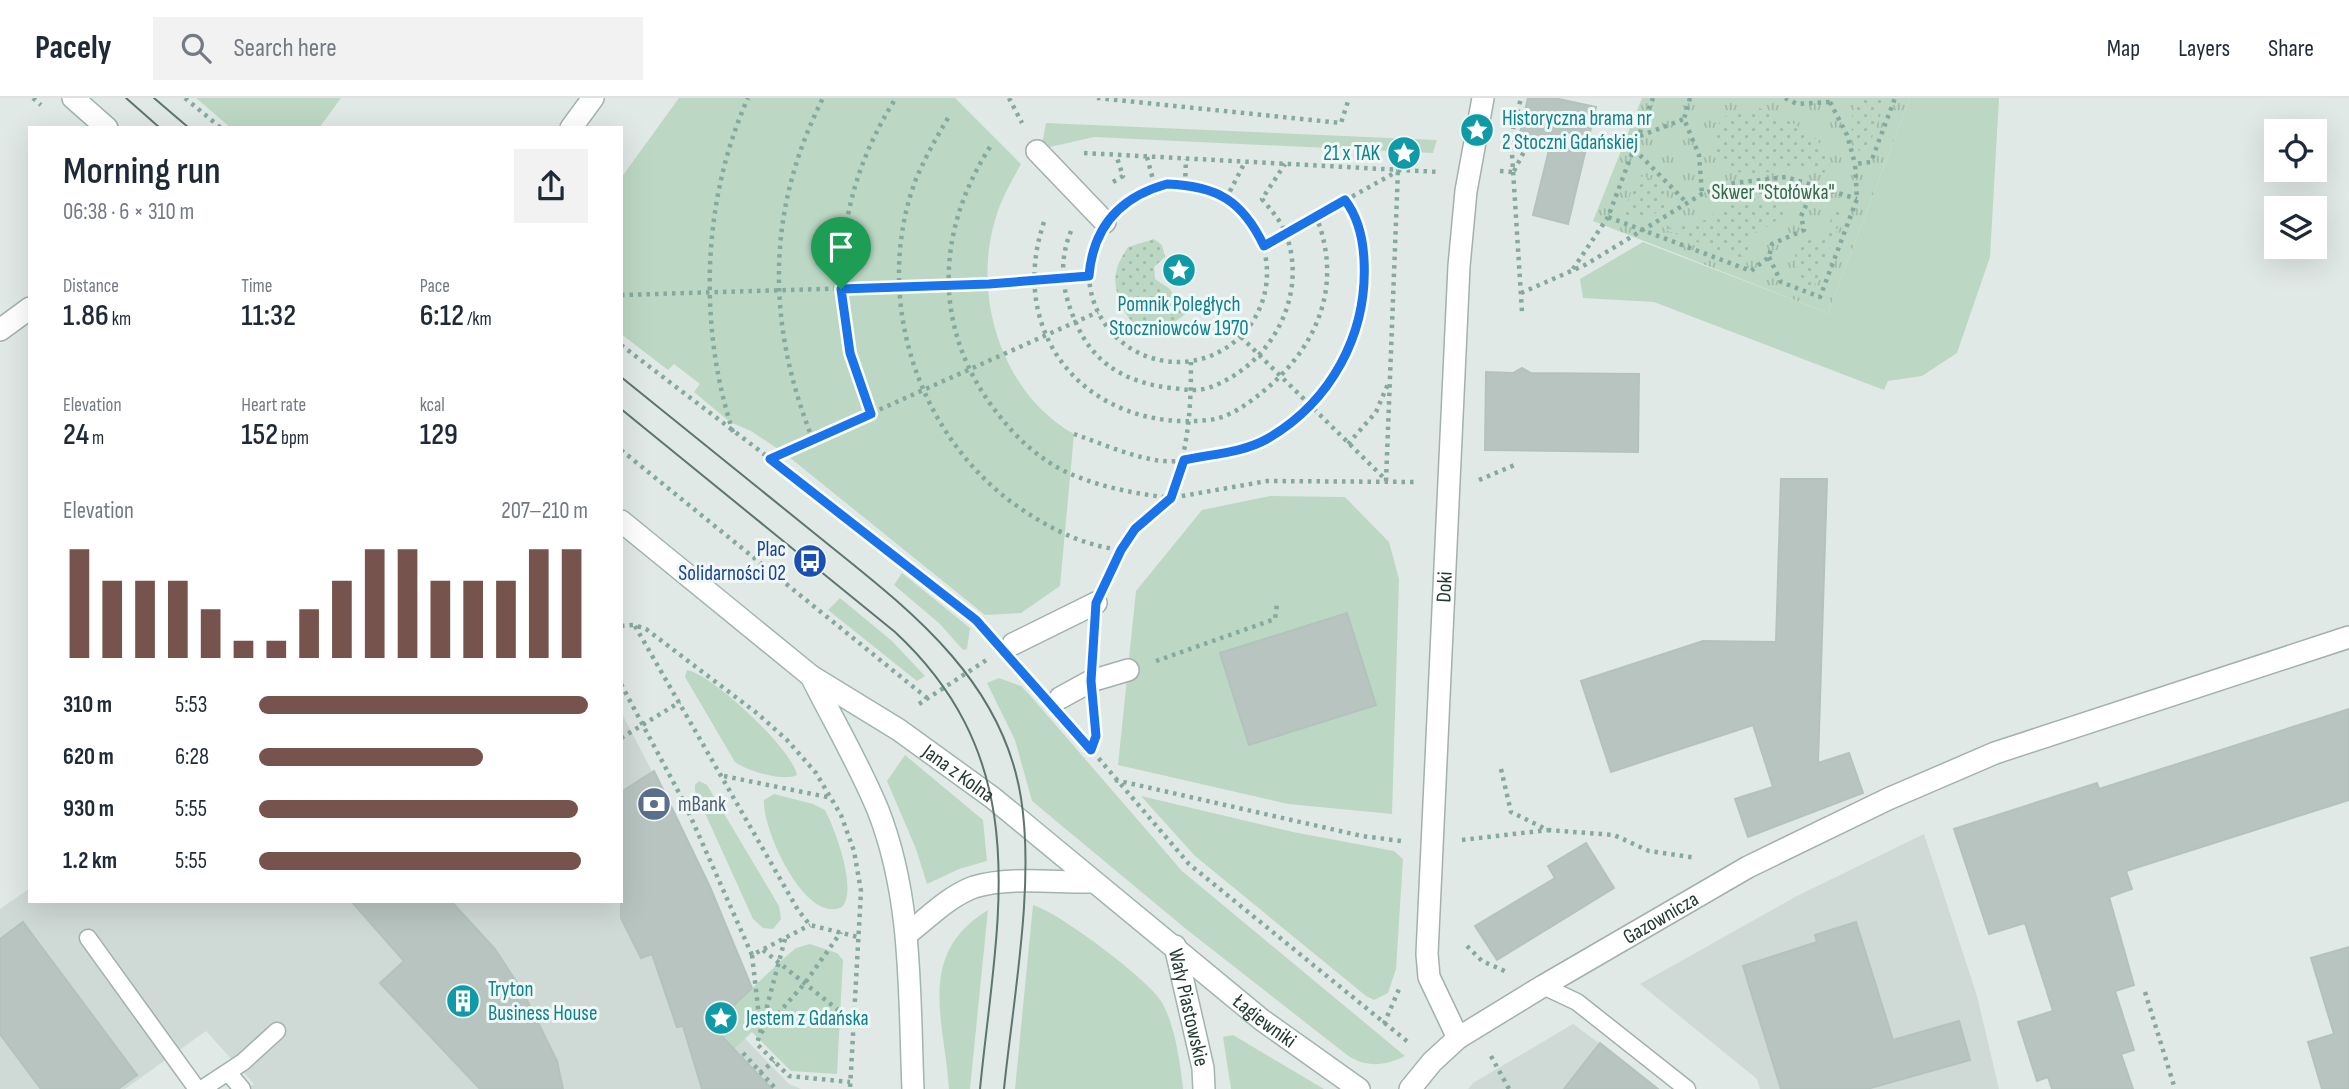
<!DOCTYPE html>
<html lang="en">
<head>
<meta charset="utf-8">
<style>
	body { margin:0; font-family:"Sofia Sans Condensed",sans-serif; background:#f2f2f3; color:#1f2937; height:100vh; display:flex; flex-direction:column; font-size:26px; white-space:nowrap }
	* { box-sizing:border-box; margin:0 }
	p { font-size:23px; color:#747a83 }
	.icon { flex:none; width:38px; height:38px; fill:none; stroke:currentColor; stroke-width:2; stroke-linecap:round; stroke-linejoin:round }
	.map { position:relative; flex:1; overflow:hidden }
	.drawer { position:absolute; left:28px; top:28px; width:595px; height:777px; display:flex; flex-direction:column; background:#fff; border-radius:0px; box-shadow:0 7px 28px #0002 }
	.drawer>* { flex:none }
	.buttons { position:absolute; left:2264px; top:21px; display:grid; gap:14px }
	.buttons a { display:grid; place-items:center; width:63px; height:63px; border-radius:0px; background:#fff; box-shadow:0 7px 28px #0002; font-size:35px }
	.pin { position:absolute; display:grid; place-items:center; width:60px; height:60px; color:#fff; margin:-72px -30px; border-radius:50% 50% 50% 0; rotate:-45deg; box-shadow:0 0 7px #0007 }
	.pin .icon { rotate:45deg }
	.round { display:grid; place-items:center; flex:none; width:74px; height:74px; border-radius:0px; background:#f2f2f3 }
	.summary { display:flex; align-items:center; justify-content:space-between; height:119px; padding:0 35px }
	h1 { font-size:38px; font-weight:600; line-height:52px }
	.metrics { display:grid; grid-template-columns:repeat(3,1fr); gap:10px; height:119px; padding:7px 35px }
	.metrics div { display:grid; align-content:center }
	.metrics b { font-size:30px; font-weight:600 }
	.metrics small { font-size:19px; font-weight:400 }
	.metrics p { font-size:19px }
	.chart { height:196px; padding:14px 35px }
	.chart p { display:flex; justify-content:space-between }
	.chart svg { width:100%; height:126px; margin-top:7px; stroke:#76534d; stroke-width:6 }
	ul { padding:0 35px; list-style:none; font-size:23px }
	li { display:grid; grid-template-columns:112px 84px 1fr; align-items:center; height:52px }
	li i { height:18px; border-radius:9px; background:#76534d }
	header { display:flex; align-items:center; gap:42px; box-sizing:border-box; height:98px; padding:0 35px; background:#fff; border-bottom:2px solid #e0e1e3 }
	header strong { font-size:33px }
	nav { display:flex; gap:38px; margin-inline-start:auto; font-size:24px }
	.search { width:490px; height:63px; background:#f2f2f3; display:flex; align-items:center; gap:18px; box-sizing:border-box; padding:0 24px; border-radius:0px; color:#747a83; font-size:26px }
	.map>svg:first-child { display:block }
	.built { fill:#cfd9d5 }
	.grass { fill:#bcd8c4 }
	.park { fill:url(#park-tufts) }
	.garden { fill:url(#garden-dots) }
	.building { fill:#b7c4bf; stroke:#b4c2bd; stroke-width:2 }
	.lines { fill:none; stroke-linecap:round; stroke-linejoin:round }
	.lane-casing { stroke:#a4b0ad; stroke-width:19 }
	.street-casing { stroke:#a4b0ad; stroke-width:24 }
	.secondary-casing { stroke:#a1b4ad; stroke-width:24 }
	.path { stroke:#85a99e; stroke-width:4.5; stroke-dasharray:3.5 5; stroke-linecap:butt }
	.lane { stroke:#fff; stroke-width:16 }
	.street { stroke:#fff; stroke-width:21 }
	.secondary { stroke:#fff; stroke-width:21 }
	.tram { stroke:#5e746e; stroke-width:2 }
	.route-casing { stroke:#fff; stroke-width:14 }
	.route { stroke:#1a73e8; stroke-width:9 }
	.labels { text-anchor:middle; stroke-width:6; stroke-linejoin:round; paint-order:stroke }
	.culture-label { font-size:21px; fill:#0d838f; stroke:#f1f7f4; text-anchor:start }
	.park-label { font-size:21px; fill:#336a49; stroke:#f1f7f4 }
	.transit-label { font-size:21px; fill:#164399; stroke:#f1f7f4; text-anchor:end }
	.street-label { font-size:21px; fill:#233833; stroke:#f1f7f4 }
	.service-label { font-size:21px; fill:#4e5e75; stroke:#f1f7f4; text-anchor:start }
</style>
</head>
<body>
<header>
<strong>Pacely</strong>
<div class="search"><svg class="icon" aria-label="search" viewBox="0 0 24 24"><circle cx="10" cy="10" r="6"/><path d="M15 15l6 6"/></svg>Search here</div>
<nav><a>Map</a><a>Layers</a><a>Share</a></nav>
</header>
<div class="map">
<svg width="2349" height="991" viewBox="0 0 2349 991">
	<defs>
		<pattern id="park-tufts" width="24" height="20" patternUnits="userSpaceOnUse" patternTransform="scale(1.75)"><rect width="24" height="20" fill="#bcd8c4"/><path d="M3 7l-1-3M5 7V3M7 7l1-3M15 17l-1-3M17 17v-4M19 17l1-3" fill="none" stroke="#a1baa9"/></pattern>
		<pattern id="garden-dots" width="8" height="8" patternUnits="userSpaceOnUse" patternTransform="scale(1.75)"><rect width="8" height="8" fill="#bcd8c4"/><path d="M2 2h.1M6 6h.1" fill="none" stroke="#a1baa9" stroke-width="1.8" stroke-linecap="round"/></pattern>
	</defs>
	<rect width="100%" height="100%" fill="#e1e9e6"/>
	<path class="built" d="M 621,614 L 693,752 L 752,890 L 723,918 L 789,986 L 801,991 L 247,991 L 254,986 L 206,933 L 125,991 L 0,991 L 0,811 L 30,790 L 30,803 L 621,803 Z
		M 1924,736 L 1977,898 L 1999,991 L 1760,991 L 1757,981 L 1640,886 L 1795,799 Z
		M 1573,926 L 1599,945 L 1565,991 L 1468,991 L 1473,985 Z"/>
	<path class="grass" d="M 196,0 L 341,0 L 319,30 L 231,30 Z
		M 679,0 L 955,0 L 1021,66 C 1012,83 1001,101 996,119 C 971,197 1002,296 1074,336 L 1060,488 L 1021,515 L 985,517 L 784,355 L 751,333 L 730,324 L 694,294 L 700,286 L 674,266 L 668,272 L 621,236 L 621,80 Z
		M 1910,0 L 1999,0 L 1990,159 L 1957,255 L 1922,278 L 1888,283 L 1884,292 L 1654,204 L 1583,200 L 1580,181 L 1643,144 L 1828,215 Z
		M 1046,25 L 1437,42 L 1433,55 L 1094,39 L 1041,51 Z
		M 1270,398 L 1345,399 L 1389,444 L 1399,481 L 1392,716 L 1288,706 L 1118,667 L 1136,493 L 1202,412 Z
		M 902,475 L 970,530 L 967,551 L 963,552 L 940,526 L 894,487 Z
		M 840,500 L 892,543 L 925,578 L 917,583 L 828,512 Z
		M 687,572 C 712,576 793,652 797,677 C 784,684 747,673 735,664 L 685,579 Z
		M 999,580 L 1021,588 L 1028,595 L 1182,773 L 1405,958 C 1385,968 1366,970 1347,957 L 1186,831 L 1032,703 L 1015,642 L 987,585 Z
		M 905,657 L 983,722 L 987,763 L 959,771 L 927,786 L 916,751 L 887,683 Z
		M 699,683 L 707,687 L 779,808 L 781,821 L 773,831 L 763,830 L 753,821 L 695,693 L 695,687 Z
		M 774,696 L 813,706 L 825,712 C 835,731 858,792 842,809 C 805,827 762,731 764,702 Z
		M 1141,698 L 1293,734 L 1394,753 L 1403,761 L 1396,871 L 1388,895 L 1374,902 L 1366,898 L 1195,758 Z
		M 1033,807 C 1058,814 1148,881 1161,903 C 1175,926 1180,964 1183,991 L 1015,991 Z
		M 988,812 L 970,991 L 949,991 C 944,920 916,856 988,812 Z
		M 810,846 L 837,855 L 843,862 L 837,976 L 791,973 L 752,934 L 734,951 L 712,928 L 784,860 L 796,850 Z
		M 1233,937 L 1324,991 L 1231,991 L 1223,939 Z"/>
	<path class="park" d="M 1642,0 L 1910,0 L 1828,215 L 1593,123 Z"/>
	<path class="garden" d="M 1857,0 L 1887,0 L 1865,58 C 1847,46 1850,18 1857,0 Z
		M 1756,9 C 1778,16 1840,44 1828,74 C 1817,77 1807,68 1796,68 C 1791,68 1785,71 1780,72 C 1738,80 1714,77 1714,30 L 1726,18 Z
		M 1644,78 L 1664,88 L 1668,100 L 1664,110 L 1642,123 L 1623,115 L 1637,80 Z
		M 1765,86 L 1773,86 C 1780,94 1786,104 1785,114 L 1771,127 L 1747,138 L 1749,164 L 1666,132 L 1675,127 L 1706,122 L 1734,97 Z
		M 1845,112 L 1813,191 C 1799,184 1793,163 1796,149 L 1804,142 L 1824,138 L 1834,114 Z
		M 1154,141 L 1162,147 L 1165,159 L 1154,169 L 1155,181 L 1170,191 L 1180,209 L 1190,213 L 1170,227 L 1146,232 C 1127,228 1112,194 1116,175 C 1117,166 1123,157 1128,149 Z"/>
	<path class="building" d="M 1528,0 L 1554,0 L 1596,9 L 1568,126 L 1533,117 L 1550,48 L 1518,43 Z
		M 1522,270 L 1531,275 L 1639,276 L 1638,354 L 1485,352 L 1486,274 L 1513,275 Z
		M 1781,381 L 1827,381 L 1818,665 L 1849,655 L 1863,695 L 1748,739 L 1735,701 L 1773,689 L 1753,627 L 1611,674 L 1581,583 L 1703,543 L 1776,544 Z
		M 1347,515 L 1376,607 L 1249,647 L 1220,555 Z
		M 2349,611 L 2349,702 L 2126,773 L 2132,791 L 2109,799 L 2134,887 L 2115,893 L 2134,952 L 2121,956 L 2133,991 L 2052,991 L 2048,979 L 2037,983 L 2018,924 L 2053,913 L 2025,825 L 1989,836 L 1954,731 L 2097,685 L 2099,691 Z
		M 654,673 L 710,789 L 752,890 L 712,928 L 772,991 L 702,991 L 683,928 L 677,929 L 652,856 L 641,860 L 621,820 L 621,694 Z
		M 1586,745 L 1614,790 L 1497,862 L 1475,828 L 1555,780 L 1548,768 Z
		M 351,803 L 451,803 L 495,851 L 523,894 L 557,963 L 563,991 L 480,991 L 380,885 L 404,863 Z
		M 23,824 L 137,977 L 118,991 L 41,991 L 0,936 L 0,841 Z
		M 1856,824 L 1893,942 L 1959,923 L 1970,962 L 1867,991 L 1781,991 L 1743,868 L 1817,844 L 1815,837 Z
		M 2349,849 L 2349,991 L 2322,991 L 2308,944 L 2334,936 L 2311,860 Z
		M 1600,945 L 1658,991 L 1564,991 Z"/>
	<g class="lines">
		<g class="lane-casing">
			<path id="lane" d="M 88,840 L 197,991
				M 1543,888 L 1577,904 L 1687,991
				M 228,974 L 242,991
				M 202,991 L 243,964 L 277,933"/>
		</g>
		<g class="street-casing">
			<g id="street">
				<path d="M 571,30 L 593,0"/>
				<path d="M 1037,53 L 1105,124"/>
				<path d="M 0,232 L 30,210"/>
				<path d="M 1013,546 L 1096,505"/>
				<path d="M 1060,600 L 1091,583 L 1128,572"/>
				<path id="s1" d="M 1458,940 L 1429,879 L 1427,856 L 1459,168 L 1466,93 L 1483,0"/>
				<path id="s2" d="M 1410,991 L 1432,964 L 1458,940 L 1543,888 L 1748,769 L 1888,701 L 1995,655 L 2349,539"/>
			</g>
		</g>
		<g class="secondary-casing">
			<g id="secondary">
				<path d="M 73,0 L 107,30"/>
				<path id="s3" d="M 621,423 L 811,578 L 899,632 L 993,700 L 1262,922 L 1359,991"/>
				<path d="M 811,578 C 833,622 859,666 878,712 C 913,801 909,898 913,991"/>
				<path d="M 907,836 C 928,820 949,798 974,789 C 1010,778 1057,785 1094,784"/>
				<path id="s4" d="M 1175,848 L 1203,970 L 1204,991"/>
			</g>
		</g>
		<path class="path" d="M 33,0 L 41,7
			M 185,0 L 221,30
			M 1009,0 L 1022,25
			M 1097,0 L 1341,25 L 1349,0
			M 1653,0 L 1608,119 L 1751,173 L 1769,159 L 1772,146 L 1804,132 L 1801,118 L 1816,86
			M 1690,0 L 1684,21 L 1699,57 L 1702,96
			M 1785,0 L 1797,6 L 1830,4 L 1832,0
			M 1830,4 L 1847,37 L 1855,66
			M 948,20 C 936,40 925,60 916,81 C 873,195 914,330 1010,403 C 1043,427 1079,447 1121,452
			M 1513,31 L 1521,0
			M 1640,38 L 1684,21
			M 1511,40 L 1522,214
			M 990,49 C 933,138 933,238 1002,321 C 1020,344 1046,366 1073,377 C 1104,390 1138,396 1171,400 C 1188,349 1191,317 1191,264
			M 1634,51 L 1687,105
			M 1084,55 L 1439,74
			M 1147,59 L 1155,89
			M 1500,73 L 1513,74
			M 1514,73 L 1529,44
			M 1113,84 L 1123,78 L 1116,57
			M1089 175a89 89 0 1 1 178 0a89 89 0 1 1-178 0Z
			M 1185,87 L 1186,61
			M 1226,101 L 1245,64
			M 1044,124 C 1005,239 1090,335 1209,322 C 1228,320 1246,307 1260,296 C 1317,251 1344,188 1316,118
			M 1071,133 C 1058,165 1062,194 1076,225 C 1094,267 1128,285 1171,290 C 1184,291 1195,294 1208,290 C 1270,269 1309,199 1286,136 C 1281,123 1271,112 1262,101 L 1285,66
			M 1263,148 L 1398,73
			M 1769,159 L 1781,184 L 1820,199 L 1857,101 L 1855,66 L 1871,64 L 1895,0
			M 1573,171 L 1608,119
			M 1521,195 L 1585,167 L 1702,96 L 1734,85 L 1786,79 L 1857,101
			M 621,197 L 989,186 L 1089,178
			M 1241,239 L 1386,382
			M 621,247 L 840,414 L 987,532
			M 871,316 C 827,207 832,100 896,0
			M 733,334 C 698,228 702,102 748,0
			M 1074,336 C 1100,345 1127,357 1155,362 C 1183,367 1223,357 1250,349 C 1336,323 1402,178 1345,102
			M 813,342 C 766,225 766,113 823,0
			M 1348,346 L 1376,314 L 1388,286
			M 621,352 L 927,600
			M 771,360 L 1098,214
			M 1479,382 L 1517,366
			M 1386,383 L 1398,72
			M 1109,476 L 1135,431 L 1171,400 L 1267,383 L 1418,384
			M 621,528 L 634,527 L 646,531 L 758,616 L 787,642 L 816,675 L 841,717 L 854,753 L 861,793 L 850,991
			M 635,528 L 798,812 L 810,827 L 858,839
			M 1156,563 L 1275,521 L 1277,506
			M 621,586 L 685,706 L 752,857 L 810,827
			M 919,606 L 988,561
			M 1071,628 L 1189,766 L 1408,944
			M 621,640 L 680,604
			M 1091,652 L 1096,638 L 1094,618
			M 1501,671 L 1511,714 L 1548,732 L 1614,737 L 1649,753 L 1696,760
			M 724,678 L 832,700
			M 1115,682 L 1362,738 L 1401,743
			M 1462,742 L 1548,732
			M 785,841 L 757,946 L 789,978 L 850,984
			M 1467,848 L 1482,863 L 1507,874
			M 763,852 L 853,924
			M 752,857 L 760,927
			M 2145,894 L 2175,991
			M 1384,926 L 1399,891
			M 761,935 L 805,885 L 841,834
			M 743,955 L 776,991
			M 1491,958 L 1509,991
			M 760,975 L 774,963"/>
		<use href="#lane" class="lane"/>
		<use href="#street" class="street"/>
		<use href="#secondary" class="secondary"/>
		<path class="tram" d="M 126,0 L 160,30
			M 154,0 L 189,30
			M 621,279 C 682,328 742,377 803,426 C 896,502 1001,573 1021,700 C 1035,787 1013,902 1004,991
			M 621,311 L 895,534 C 1038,667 997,819 980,991"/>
	</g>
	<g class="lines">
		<g class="route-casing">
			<path id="route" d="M 1167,86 C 1217,88 1242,102 1264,148 L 1345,102 C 1358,119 1363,141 1364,162 C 1368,236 1331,304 1267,341 C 1242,355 1211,356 1184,362 L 1171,400 L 1135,431 L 1121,452 L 1096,505 L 1091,583 L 1096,638 L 1091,652 L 976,522 L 770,361 L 871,316 L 850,255 L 841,191 L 989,186 L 1089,178 C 1093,129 1120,99 1167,86 Z"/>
		</g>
		<use href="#route" class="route"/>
	</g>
	<defs>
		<g id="sight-disc" transform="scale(1.75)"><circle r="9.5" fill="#0f9aa8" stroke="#f1f7f4"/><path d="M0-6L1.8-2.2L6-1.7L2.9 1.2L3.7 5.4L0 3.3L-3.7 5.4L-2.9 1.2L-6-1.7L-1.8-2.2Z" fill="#fff"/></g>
		<g id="bus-disc" transform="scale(1.75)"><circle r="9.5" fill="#1a4fb4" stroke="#f1f7f4"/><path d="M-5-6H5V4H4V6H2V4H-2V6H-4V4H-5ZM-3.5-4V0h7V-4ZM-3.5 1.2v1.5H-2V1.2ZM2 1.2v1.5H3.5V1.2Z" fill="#fff"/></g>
		<g id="bank-disc" transform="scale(1.75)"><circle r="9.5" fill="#5c6f8a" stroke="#f1f7f4"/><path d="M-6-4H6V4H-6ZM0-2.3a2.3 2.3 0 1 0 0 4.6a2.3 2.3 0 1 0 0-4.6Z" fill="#fff"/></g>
		<g id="building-disc" transform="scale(1.75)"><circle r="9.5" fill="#0f9aa8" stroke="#f1f7f4"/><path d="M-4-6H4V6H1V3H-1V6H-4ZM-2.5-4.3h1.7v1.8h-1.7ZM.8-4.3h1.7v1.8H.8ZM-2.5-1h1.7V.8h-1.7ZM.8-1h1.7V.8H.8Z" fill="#fff"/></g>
	</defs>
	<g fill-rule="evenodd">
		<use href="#sight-disc" x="1477" y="32"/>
		<use href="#sight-disc" x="1404" y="55"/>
		<use href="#sight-disc" x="1179" y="172"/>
		<use href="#bus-disc" x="810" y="463"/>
		<use href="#bank-disc" x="654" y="706"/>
		<use href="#building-disc" x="463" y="903"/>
		<use href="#sight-disc" x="721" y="920"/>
	</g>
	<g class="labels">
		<g class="culture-label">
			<text x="1502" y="27">Historyczna brama nr<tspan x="1502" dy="24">2 Stoczni Gdańskiej</tspan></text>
			<text x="1380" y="62" text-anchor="end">21 x TAK</text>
			<text x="1179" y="213" text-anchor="middle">Pomnik Poległych<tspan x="1179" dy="24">Stoczniowców 1970</tspan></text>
			<text x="488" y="898">Tryton<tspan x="488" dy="24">Business House</tspan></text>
			<text x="746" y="927">Jestem z Gdańska</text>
		</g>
		<g class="park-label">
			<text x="1773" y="101">Skwer "Stołówka"</text>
		</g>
		<g class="transit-label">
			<text x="786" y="458">Plac<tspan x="786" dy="24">Solidarności 02</tspan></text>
		</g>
		<g class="street-label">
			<text dy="7" stroke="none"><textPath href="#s1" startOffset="458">Doki</textPath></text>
			<text dy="7" stroke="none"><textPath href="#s3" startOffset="422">Jana z Kolna</textPath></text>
			<text dy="7" stroke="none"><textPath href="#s2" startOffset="306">Gazownicza</textPath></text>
			<text dy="7" stroke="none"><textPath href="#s4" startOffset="63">Wały Piastowskie</textPath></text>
			<text dy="7" stroke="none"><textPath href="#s3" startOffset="816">Łagiewniki</textPath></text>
		</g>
		<g class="service-label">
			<text x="678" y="713">mBank</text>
		</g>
	</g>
</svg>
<div class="buttons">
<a><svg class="icon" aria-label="locate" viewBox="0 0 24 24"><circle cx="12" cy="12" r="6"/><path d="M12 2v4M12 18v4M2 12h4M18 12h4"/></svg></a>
<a><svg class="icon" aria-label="layers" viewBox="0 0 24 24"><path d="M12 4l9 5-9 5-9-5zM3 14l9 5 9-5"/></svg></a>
</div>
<div class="pin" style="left:841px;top:191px;background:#1e9e55"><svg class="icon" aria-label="arrive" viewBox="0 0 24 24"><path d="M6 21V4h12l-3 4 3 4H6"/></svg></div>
<section class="drawer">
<div class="summary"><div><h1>Morning run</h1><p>06:38 · 6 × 310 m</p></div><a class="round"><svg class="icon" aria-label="share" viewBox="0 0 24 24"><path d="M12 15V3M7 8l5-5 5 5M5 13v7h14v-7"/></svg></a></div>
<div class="metrics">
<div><p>Distance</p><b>1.86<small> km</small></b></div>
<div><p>Time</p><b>11:32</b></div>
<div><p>Pace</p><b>6:12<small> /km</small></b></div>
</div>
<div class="metrics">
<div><p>Elevation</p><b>24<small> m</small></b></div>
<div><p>Heart rate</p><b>152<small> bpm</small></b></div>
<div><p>kcal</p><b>129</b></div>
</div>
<div class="chart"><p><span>Elevation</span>207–210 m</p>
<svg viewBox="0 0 160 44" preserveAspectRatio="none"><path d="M5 44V6M15 44V17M25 44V17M35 44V17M45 44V27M55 44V38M65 44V38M75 44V27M85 44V17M95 44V6M105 44V6M115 44V17M125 44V17M135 44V17M145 44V6M155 44V6"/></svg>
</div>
<ul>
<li><b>310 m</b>5:53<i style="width:100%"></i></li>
<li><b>620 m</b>6:28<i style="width:68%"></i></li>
<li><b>930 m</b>5:55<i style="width:97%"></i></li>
<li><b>1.2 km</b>5:55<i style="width:98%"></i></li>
</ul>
</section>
</div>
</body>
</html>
